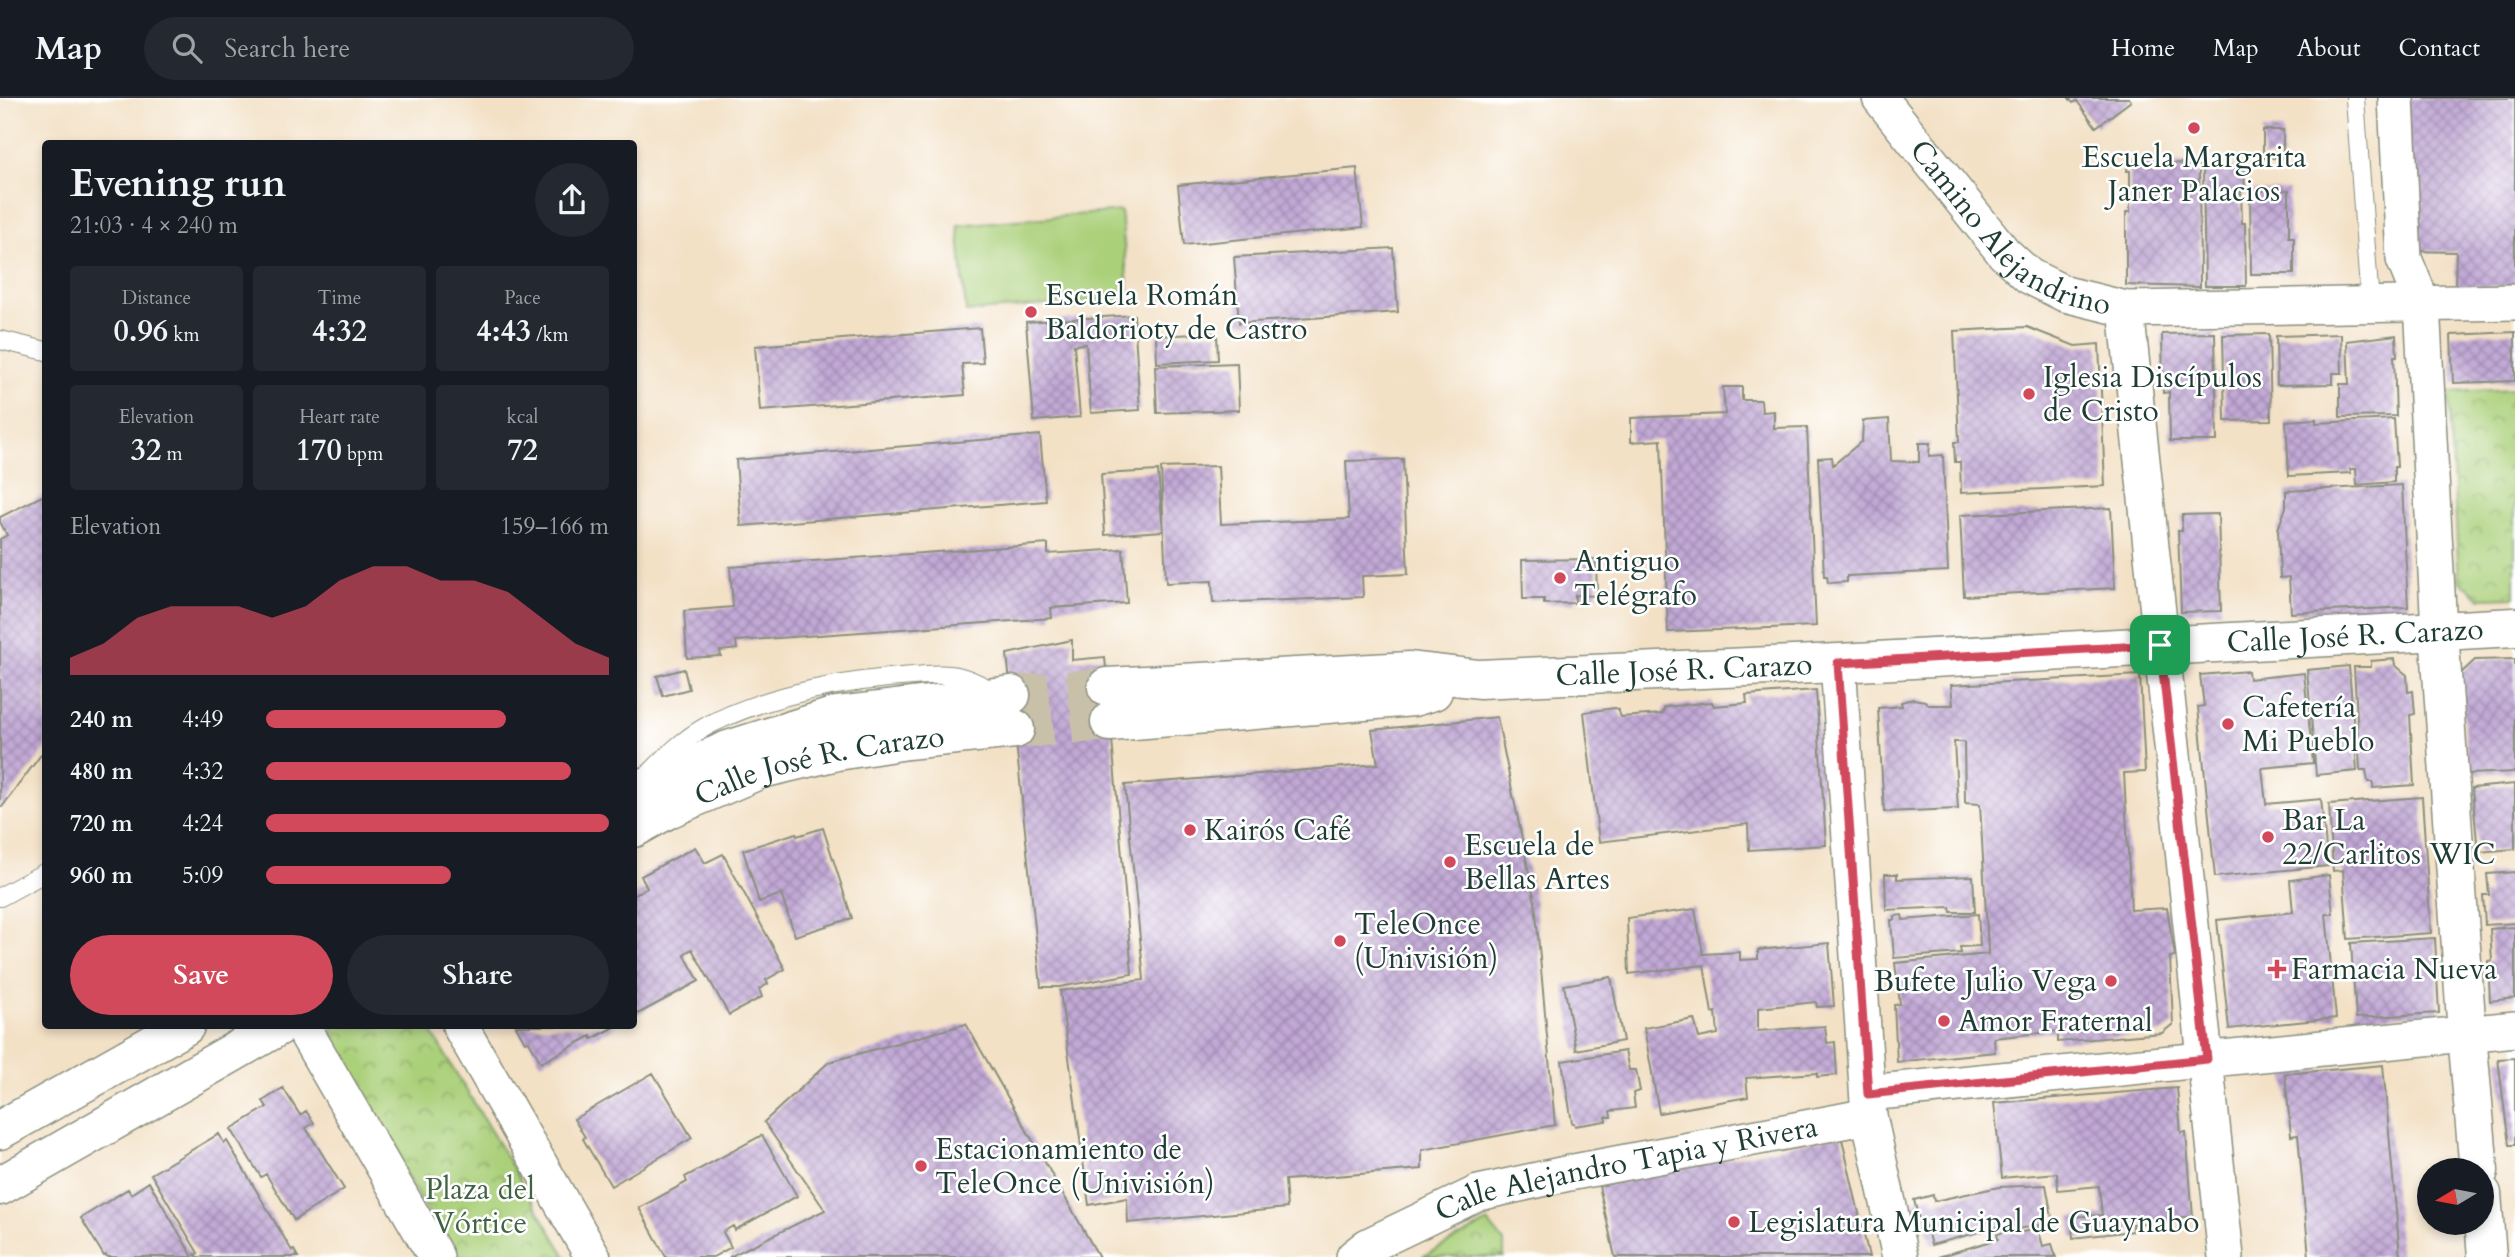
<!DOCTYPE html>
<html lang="en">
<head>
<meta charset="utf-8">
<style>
	body { margin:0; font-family:Cardo,serif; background:#242831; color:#f1f3f6; height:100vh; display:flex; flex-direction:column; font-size:26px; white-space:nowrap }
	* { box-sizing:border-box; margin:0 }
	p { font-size:23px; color:#9ea1a6 }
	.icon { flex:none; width:38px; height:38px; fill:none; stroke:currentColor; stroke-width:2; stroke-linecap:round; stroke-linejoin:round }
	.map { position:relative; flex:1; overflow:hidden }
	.side { position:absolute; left:42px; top:42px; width:595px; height:889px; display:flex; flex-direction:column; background:#171b24; border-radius:7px; box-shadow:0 4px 10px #0003 }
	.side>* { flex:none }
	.needle { width:46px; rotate:260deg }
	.buttons { position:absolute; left:2417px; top:1060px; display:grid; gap:14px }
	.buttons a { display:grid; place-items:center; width:77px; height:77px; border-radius:50%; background:#171b24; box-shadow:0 4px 10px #0003; font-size:35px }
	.pin { position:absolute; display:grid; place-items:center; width:60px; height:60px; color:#fff; margin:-30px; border-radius:14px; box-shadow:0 4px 10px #0006 }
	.round { display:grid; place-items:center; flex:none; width:74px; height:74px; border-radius:37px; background:#242831 }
	.overview { display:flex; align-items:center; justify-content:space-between; height:119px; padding:0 28px }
	h1 { font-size:38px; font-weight:600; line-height:52px }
	.stats { display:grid; grid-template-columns:repeat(3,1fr); gap:10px; height:119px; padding:7px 28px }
	.stats div { display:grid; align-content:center; border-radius:7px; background:#242831; text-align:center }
	.stats b { font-size:30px; font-weight:600 }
	.stats small { font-size:19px; font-weight:400 }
	.stats p { font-size:19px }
	.chart { height:196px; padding:14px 28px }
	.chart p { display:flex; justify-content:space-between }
	.chart svg { width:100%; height:126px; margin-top:7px; fill:#d1495b; opacity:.7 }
	.cta { display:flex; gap:14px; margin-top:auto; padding:14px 28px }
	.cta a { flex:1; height:80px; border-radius:42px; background:#d1495b; color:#fff; font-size:28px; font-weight:600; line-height:80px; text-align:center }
	.cta a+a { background:#242831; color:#f1f3f6 }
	ul { padding:0 28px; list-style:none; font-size:23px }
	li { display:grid; grid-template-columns:112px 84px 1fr; align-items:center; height:52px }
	li i { height:18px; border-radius:9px; background:#d1495b }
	header { display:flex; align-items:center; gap:42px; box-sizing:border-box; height:98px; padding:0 35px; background:#171b24; border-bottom:2px solid #363941 }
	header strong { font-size:33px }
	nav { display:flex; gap:38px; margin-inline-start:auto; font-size:24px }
	.search { width:490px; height:63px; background:#242831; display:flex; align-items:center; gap:18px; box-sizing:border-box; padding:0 24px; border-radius:38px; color:#9ea1a6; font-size:26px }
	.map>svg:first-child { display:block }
	.park { fill:url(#park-crowns); stroke:#658657; stroke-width:2 }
	.pitch { fill:#abd07a; stroke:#658657; stroke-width:2 }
	.building { fill:url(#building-cross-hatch) }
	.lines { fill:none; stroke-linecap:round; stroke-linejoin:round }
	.tertiary-tunnel { stroke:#c9c0a9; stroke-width:38; stroke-dasharray:38 19; stroke-linecap:butt }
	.service-casing { stroke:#898f7d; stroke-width:20 }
	.minor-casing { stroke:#898f7d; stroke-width:38 }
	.tertiary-casing { stroke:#898f7d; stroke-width:41 }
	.service { stroke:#fff; stroke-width:18 }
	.minor { stroke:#fff; stroke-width:35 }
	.tertiary { stroke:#fff; stroke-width:38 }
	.route-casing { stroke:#fff; stroke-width:14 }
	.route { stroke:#d1495b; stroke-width:9 }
	.poi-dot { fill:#d1495b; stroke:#fff; stroke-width:2.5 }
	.labels { text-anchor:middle; stroke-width:5; stroke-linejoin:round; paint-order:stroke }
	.poi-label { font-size:30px; fill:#1f3d34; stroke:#fff; text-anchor:start }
	.street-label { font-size:30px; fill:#1f3d34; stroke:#fff }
	.park-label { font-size:30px; fill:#426246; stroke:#fff }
</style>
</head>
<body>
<header>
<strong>Map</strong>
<div class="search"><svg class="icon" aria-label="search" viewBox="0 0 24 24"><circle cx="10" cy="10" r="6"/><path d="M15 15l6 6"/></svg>Search here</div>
<nav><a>Home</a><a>Map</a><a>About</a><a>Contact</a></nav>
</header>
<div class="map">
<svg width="2515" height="1159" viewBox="0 0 2515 1159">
	<defs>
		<pattern id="park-crowns" width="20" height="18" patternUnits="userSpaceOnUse" patternTransform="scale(1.75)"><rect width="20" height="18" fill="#abd07a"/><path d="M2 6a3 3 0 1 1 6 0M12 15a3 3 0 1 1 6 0" fill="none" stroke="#8baa65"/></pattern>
		<pattern id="building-cross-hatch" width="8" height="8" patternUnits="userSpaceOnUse" patternTransform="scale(1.75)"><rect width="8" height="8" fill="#c2a9d6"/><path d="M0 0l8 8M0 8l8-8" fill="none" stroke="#9d8bae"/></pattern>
	</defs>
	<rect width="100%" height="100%" fill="#fff"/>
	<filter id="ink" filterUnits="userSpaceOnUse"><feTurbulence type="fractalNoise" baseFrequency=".0143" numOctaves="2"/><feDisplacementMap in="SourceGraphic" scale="14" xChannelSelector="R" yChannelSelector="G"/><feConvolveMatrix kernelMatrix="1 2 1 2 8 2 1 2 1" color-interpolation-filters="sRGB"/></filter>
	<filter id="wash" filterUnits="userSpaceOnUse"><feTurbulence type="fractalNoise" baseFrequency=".00686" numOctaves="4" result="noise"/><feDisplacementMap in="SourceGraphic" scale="28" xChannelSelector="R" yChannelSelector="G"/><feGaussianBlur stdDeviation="1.57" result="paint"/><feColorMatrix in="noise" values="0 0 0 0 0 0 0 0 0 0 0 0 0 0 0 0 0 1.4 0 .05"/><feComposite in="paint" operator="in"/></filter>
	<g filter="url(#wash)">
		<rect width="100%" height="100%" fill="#f3e1c6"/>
		<path class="park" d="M 2515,291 L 2515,499 L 2480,500 L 2459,482 L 2449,294 Z
			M 333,928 L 428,928 L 566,1159 L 454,1159 L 330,947 Z
			M 1488,1124 L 1504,1144 L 1504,1159 L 1422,1159 Z"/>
		<path class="pitch" d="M 1121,113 L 1129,200 L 966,214 L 958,127 Z"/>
		<g id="blocks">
			<path class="building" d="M 2069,0 L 2129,0 L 2131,3 L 2096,29 L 2077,3 L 2073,5 Z
				M 2405,0 L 2515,0 L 2515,188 L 2455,189 L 2456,154 L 2408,153 Z
				M 2263,32 L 2283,32 L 2283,60 L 2263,60 Z
				M 2199,65 L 2200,189 L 2126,187 L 2126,114 L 2130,114 L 2130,73 L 2127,73 L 2128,66 Z
				M 1357,70 L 1363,129 L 1184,147 L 1178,87 Z
				M 2203,70 L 2244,70 L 2245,92 L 2241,93 L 2242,125 L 2245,125 L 2246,188 L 2205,188 Z
				M 2289,92 L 2289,139 L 2294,139 L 2294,176 L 2251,176 L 2250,93 Z
				M 1393,150 L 1398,214 L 1239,225 L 1234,159 Z
				M 1134,217 L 1140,312 L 1091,315 L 1086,246 L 1074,247 L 1080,319 L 1034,323 L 1026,224 Z
				M 2027,229 L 2075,248 L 2099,246 L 2105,388 L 1961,395 L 1960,364 L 1955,364 L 1954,344 L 1959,344 L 1954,233 Z
				M 980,230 L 983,265 L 962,266 L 965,297 L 760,313 L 755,248 Z
				M 2515,234 L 2515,283 L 2453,285 L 2451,237 Z
				M 1217,235 L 1218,262 L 1157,265 L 1156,238 Z
				M 2215,235 L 2217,343 L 2170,343 L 2169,294 L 2163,295 L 2162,236 Z
				M 2269,236 L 2271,322 L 2225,323 L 2223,237 Z
				M 2341,236 L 2342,275 L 2333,275 L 2333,286 L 2277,287 L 2276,238 Z
				M 2396,237 L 2397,258 L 2394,258 L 2396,318 L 2340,319 L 2340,286 L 2349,286 L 2347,243 Z
				M 1237,265 L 1239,312 L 1157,315 L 1155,268 Z
				M 1723,289 L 1742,289 L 1742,302 L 1761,302 L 1762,314 L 1774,313 L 1774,330 L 1807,329 L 1816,528 L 1668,534 L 1661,342 L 1631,344 L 1631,320 L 1725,316 Z
				M 1889,321 L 1891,363 L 1919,364 L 1919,345 L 1930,345 L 1929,358 L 1943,357 L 1948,473 L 1847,478 L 1847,484 L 1828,485 L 1827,478 L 1824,478 L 1818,360 L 1832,359 L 1833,367 L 1862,343 L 1863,323 Z
				M 2316,321 L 2316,325 L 2394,321 L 2397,369 L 2394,369 L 2394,384 L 2357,387 L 2356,371 L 2350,371 L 2351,375 L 2289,378 L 2286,323 Z
				M 1040,337 L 1046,403 L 741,428 L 736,362 Z
				M 1403,361 L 1408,476 L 1362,478 L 1363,499 L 1213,505 L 1212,483 L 1166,485 L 1161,370 L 1218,368 L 1221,426 L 1349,421 L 1346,363 Z
				M 1158,373 L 1163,433 L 1105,437 L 1101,376 Z
				M 2402,387 L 2408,509 L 2291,515 L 2289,479 L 2280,480 L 2278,431 L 2286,409 L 2286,393 Z
				M 46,396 L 46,650 L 2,709 L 0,708 L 0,441 L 7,437 L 0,424 L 0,419 Z
				M 2111,410 L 2115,490 L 1964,498 L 1960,417 Z
				M 2218,416 L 2221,513 L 2181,514 L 2178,433 L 2182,433 L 2182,417 Z
				M 1048,446 L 1048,456 L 1123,451 L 1127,505 L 1051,510 L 1052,520 L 736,543 L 737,551 L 720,553 L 721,558 L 687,560 L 684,513 L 733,509 L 730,469 Z
				M 1596,461 L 1597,498 L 1575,497 L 1575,505 L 1544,506 L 1544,501 L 1523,501 L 1522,462 Z
				M 1072,542 L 1072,562 L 1105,559 L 1132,876 L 1059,889 L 1041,889 L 1007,556 Z
				M 2394,561 L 2395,567 L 2407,577 L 2408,594 L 2413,593 L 2415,616 L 2410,617 L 2414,687 L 2373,690 L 2373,684 L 2368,684 L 2366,672 L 2360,672 L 2354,569 L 2371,569 L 2371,563 Z
				M 2515,561 L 2515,674 L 2468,676 L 2460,576 L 2475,562 Z
				M 2349,568 L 2357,673 L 2316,677 L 2307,572 Z
				M 684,571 L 689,591 L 663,598 L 657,578 Z
				M 2248,573 L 2249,581 L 2304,575 L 2313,665 L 2262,670 L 2266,706 L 2321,701 L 2328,768 L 2215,779 L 2198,609 L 2204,608 L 2200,577 Z
				M 2140,577 L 2145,674 L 2124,675 L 2131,812 L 2167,810 L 2175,858 L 2170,859 L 2173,926 L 2162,935 L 2058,944 L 2058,933 L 1994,940 L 1995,954 L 1897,964 L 1894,907 L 1900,906 L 1895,865 L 1988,856 L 1987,834 L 1980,706 L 1965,705 L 1964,644 L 1954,644 L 1958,711 L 1884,714 L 1878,610 L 1902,608 L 1901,604 L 1913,601 L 1925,603 L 1929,607 L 1953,607 L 1951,587 Z
				M 1816,592 L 1826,747 L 1749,752 L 1748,726 L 1599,744 L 1584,614 L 1615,610 L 1618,611 L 1621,619 L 1662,616 L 1665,609 L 1712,604 L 1714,608 L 1747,605 L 1746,597 Z
				M 1497,619 L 1535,804 L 1555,1027 L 1422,1052 L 1422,1071 L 1285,1082 L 1287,1110 L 1128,1125 L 1127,1100 L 1089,1107 L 1060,893 L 1144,882 L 1125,687 L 1378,666 L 1372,632 Z
				M 2515,686 L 2515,751 L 2478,754 L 2472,690 Z
				M 2422,699 L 2431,835 L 2348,841 L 2343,772 L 2333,773 L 2329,706 Z
				M 823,730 L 852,820 L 795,838 L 781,796 L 759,804 L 743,752 L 796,735 L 797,738 Z
				M 695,749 L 705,765 L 723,756 L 785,871 L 766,882 L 768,886 L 759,891 L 762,899 L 729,917 L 692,851 L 684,856 L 699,883 L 634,918 L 634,797 L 647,790 L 641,778 Z
				M 2515,774 L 2515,825 L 2485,827 L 2483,797 L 2489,797 L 2487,776 Z
				M 1885,776 L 1897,776 L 1897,781 L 1973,778 L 1975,814 L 1951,814 L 1950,809 L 1886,812 Z
				M 2329,777 L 2333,816 L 2326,816 L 2336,920 L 2229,931 L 2217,822 L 2293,814 L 2290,782 Z
				M 1695,811 L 1703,856 L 1740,854 L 1740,862 L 1758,861 L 1758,852 L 1829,845 L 1834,908 L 1817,909 L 1816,904 L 1758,910 L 1758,933 L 1825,928 L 1827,945 L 1835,944 L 1837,977 L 1817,979 L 1817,975 L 1746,980 L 1748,999 L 1659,1015 L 1644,930 L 1694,921 L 1699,940 L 1718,936 L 1716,914 L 1712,915 L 1704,867 L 1629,876 L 1627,820 Z
				M 1978,816 L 1980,848 L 1960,849 L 1961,855 L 1894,860 L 1891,822 L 1895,822 L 1895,818 L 1902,817 L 1903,822 Z
				M 2515,829 L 2515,900 L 2490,903 L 2488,863 L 2492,862 L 2490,831 Z
				M 2435,840 L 2439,915 L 2356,920 L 2351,845 Z
				M 1611,879 L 1623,943 L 1576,952 L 1564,887 Z
				M 966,926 L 1099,1159 L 729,1159 L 825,1112 L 764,1024 L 829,964 Z
				M 516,928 L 617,928 L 592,941 L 591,938 L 541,965 L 529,943 L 525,944 Z
				M 1625,953 L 1629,972 L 1636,972 L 1640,993 L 1633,995 L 1635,1010 L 1610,1013 L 1611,1019 L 1606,1019 L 1606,1023 L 1575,1028 L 1574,1025 L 1572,1025 L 1562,963 Z
				M 2515,960 L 2515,1047 L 2509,1047 L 2498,961 Z
				M 2383,967 L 2400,1159 L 2309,1159 L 2298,1037 L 2291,1038 L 2285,976 Z
				M 653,975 L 692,1040 L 611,1088 L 583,1041 L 585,1039 L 574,1021 Z
				M 283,990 L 300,1017 L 306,1013 L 314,1025 L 306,1030 L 344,1091 L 294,1122 L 266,1076 L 261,1079 L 231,1031 L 267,1009 L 263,1003 Z
				M 2177,990 L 2181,1035 L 2186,1034 L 2193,1119 L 2182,1119 L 2181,1122 L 2132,1126 L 2132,1133 L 2073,1140 L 2071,1119 L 2102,1117 L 2099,1088 L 2058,1092 L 2057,1075 L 2002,1080 L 1994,1005 Z
				M 219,1036 L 224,1045 L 227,1043 L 292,1153 L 294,1152 L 298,1159 L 197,1159 L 195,1157 L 198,1155 L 151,1076 Z
				M 762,1037 L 797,1098 L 735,1132 L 733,1128 L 723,1134 L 731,1149 L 713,1159 L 666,1159 L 639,1110 L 687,1084 L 685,1079 Z
				M 1841,1037 L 1869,1159 L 1615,1159 L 1599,1088 Z
				M 149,1084 L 193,1159 L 108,1159 L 106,1157 L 104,1158 L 81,1120 L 128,1091 L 131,1096 Z
				M 2046,1087 L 2053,1125 L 2017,1131 L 2019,1135 L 2038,1130 L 2043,1148 L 2052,1146 L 2056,1159 L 1938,1159 L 1998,1141 L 1997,1136 L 2011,1133 L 2009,1126 L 1931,1147 L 1926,1128 L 1921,1130 L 1914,1102 L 1933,1097 L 1934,1103 L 1999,1089 Z"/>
		</g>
	</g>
	<g filter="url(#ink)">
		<use href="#blocks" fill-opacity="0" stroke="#898f7d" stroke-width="2"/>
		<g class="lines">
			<path class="tertiary-tunnel" d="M 1011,597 L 1107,589
				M 1015,631 L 1110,624"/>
			<g class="service-casing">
				<path id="service" d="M 2355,0 L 2370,206
					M 0,242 L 46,253
					M 651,674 C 671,653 692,634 719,622 C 776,595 850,582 913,578 C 928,577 946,575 961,579 C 971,581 982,588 991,592
					M 0,799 L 46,774"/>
			</g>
			<g class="minor-casing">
				<g id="minor">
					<path id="s1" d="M 1880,0 L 2004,155 L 2029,178 L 2065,196 L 2126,211 L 2515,204"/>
					<path d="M 2396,0 L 2404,161 L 2422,205 L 2439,532"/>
					<path d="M 2126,211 L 2226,1159"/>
					<path d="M 1838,565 L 1869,1018 L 1900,1159"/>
					<path d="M 302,928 L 436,1159"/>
					<path d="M 460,928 L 593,1159"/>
					<path d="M 1868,995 L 2515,931"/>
					<path id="s2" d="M 1354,1159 L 1368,1148 L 1478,1095 L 1574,1074 L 1869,1018"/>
				</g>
			</g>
			<g class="tertiary-casing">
				<g id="tertiary">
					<path d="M 2439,532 L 2467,936 L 2479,1073"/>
					<path id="s3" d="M 1107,589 L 1410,573 L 1479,581 L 1838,565 L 2515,529"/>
					<path d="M 1110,624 L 1413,599 L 1433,593"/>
					<path d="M 634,694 L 728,652 L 836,618 L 1011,597"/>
					<path id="s4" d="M 634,730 L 668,711 L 761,671 L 837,653 L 907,642 L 1015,631"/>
					<path d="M 0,1032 L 185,928"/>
					<path d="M 0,1088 L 279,928"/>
					<path d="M 2482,1096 L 2487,1159"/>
				</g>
			</g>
			<use href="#service" class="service"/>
			<use href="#minor" class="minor"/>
			<use href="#tertiary" class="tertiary"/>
		</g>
	</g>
	<g class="lines" filter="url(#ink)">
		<g class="route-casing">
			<path id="route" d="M 2160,547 L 2207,961 L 1868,996 L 1838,565 Z"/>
		</g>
		<use href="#route" class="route"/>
	</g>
	<g class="poi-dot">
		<circle cx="2194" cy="30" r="7"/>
		<circle cx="1031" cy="214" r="7"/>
		<circle cx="2029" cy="296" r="7"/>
		<circle cx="1560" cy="480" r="7"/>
		<circle cx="2228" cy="626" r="7"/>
		<circle cx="1190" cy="732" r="7"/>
		<circle cx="2268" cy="739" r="7"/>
		<circle cx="1450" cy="764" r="7"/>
		<circle cx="1340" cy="843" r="7"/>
		<path d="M2273.5 860.5h7v7h7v7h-7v7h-7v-7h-7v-7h7z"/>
		<circle cx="2111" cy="883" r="7"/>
		<circle cx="1944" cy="923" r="7"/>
		<circle cx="921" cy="1068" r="7"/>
		<circle cx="1734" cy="1124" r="7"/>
	</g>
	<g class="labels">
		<g class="poi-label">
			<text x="2194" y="69" text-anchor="middle">Escuela Margarita<tspan x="2194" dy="34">Janer Palacios</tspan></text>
			<text x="1045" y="207">Escuela Román<tspan x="1045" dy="34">Baldorioty de Castro</tspan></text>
			<text x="2043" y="289">Iglesia Discípulos<tspan x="2043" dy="34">de Cristo</tspan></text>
			<text x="1574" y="473">Antiguo<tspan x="1574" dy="34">Telégrafo</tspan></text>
			<text x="2242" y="619">Cafetería<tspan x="2242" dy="34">Mi Pueblo</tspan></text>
			<text x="2282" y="732">Bar La<tspan x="2282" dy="34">22/Carlitos WIC</tspan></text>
			<text x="1204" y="742">Kairós Café</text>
			<text x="1464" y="757">Escuela de<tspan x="1464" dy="34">Bellas Artes</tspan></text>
			<text x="1354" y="836">TeleOnce<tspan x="1354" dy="34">(Univisión)</tspan></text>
			<text x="2291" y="881">Farmacia Nueva</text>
			<text x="2097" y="893" text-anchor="end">Bufete Julio Vega</text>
			<text x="1958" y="933">Amor Fraternal</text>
			<text x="935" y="1061">Estacionamiento de<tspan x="935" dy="34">TeleOnce (Univisión)</tspan></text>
			<text x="1748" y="1134">Legislatura Municipal de Guaynabo</text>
		</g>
		<g class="street-label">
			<text dy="10" stroke="none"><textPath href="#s1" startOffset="189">Camino Alejandrino</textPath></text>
			<text dy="10" stroke="none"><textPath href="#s3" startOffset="1250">Calle José R. Carazo</textPath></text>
			<text dy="10" stroke="none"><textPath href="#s3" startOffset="578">Calle José R. Carazo</textPath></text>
			<text dy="10" stroke="none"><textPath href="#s4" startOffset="198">Calle José R. Carazo</textPath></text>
			<text dy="10" stroke="none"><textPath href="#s2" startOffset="290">Calle Alejandro Tapia y Rivera</textPath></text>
		</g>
		<g class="park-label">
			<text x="480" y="1101">Plaza del<tspan x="480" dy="34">Vórtice</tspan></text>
		</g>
	</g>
</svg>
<div class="buttons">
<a><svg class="needle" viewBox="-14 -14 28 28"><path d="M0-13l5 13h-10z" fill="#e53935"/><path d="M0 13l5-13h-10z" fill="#9ea1a6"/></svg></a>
</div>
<div class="pin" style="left:2160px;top:547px;background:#1e9e55"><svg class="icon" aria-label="arrive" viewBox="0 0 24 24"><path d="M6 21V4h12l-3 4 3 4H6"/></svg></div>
<section class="side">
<div class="overview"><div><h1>Evening run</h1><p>21:03 · 4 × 240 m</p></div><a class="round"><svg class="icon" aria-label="share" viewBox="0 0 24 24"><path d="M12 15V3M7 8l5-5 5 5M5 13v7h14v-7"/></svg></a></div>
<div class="stats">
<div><p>Distance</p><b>0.96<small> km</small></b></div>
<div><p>Time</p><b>4:32</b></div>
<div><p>Pace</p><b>4:43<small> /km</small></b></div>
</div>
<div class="stats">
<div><p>Elevation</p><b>32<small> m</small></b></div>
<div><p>Heart rate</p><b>170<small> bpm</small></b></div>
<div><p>kcal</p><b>72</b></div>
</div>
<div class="chart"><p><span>Elevation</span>159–166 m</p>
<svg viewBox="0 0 160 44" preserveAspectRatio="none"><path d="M0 44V38L10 33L20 24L30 20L40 20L50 20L60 24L70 20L80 11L90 6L100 6L110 11L120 11L130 15L140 24L150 33L160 38V44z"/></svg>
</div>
<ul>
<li><b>240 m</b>4:49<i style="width:70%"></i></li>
<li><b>480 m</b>4:32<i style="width:89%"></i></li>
<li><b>720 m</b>4:24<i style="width:100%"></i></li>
<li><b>960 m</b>5:09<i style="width:54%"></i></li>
</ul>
<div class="cta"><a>Save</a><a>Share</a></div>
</section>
</div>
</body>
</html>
